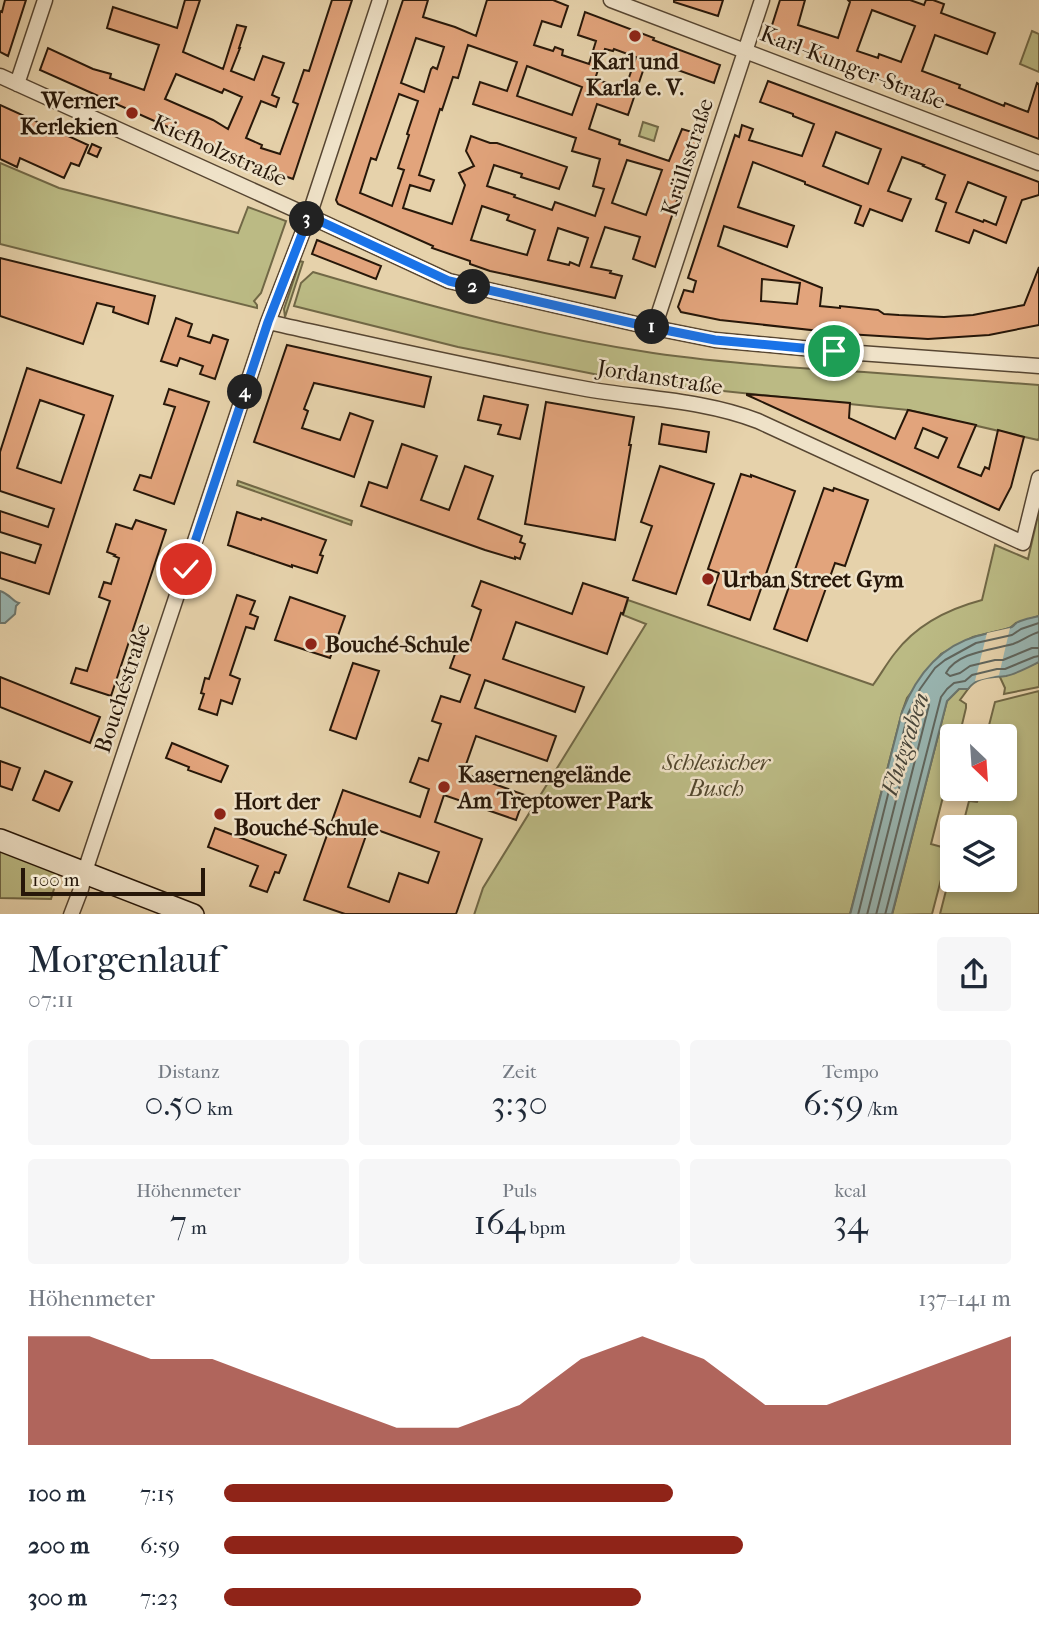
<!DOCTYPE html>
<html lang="de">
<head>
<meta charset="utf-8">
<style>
	body { margin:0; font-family:"IM FELL French Canon",serif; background:#f6f6f7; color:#1f2937; height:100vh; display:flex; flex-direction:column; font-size:26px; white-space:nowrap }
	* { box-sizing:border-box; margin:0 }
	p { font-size:23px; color:#747a83 }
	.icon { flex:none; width:38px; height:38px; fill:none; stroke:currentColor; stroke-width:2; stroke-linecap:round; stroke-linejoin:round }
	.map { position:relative; height:914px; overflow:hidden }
	.details { display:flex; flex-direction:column; background:#fff; flex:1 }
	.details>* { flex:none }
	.needle { width:46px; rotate:155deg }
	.tools { position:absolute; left:940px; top:724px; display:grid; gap:14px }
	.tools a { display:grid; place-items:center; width:77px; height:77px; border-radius:7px; background:#fff; box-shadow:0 4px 10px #0003; font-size:35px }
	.scale { position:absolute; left:21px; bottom:18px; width:184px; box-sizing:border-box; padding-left:7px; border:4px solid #271709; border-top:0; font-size:19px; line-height:24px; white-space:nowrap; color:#271709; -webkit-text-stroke:5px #efe2c8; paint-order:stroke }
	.pin { position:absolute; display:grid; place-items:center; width:60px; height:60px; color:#fff; margin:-30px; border:4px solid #fff; border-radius:50%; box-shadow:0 2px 7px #0007 }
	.km { position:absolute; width:35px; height:35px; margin:-18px; border-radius:50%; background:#222; color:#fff; font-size:19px; line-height:35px; text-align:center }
	.round { display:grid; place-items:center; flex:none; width:74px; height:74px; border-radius:7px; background:#f6f6f7 }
	.headline { display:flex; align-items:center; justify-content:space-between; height:119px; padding:0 28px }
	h1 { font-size:38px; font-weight:600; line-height:52px }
	.metrics { display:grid; grid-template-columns:repeat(3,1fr); gap:10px; height:119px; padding:7px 28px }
	.metrics div { display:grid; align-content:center; border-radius:7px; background:#f6f6f7; text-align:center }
	.metrics b { font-size:35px; font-weight:600 }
	.metrics small { font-size:19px; font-weight:400 }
	.metrics p { font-size:19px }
	.chart { height:196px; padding:14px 28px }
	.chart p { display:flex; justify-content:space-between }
	.chart svg { width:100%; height:126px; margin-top:7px; fill:#8f2418; opacity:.7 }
	ul { padding:0 28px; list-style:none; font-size:23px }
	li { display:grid; grid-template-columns:112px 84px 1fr; align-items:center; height:52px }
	li i { height:18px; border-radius:9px; background:#8f2418 }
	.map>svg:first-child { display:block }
	.green { fill:#bbba84; stroke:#716846; stroke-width:2 }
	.water { fill:#99b6b2; stroke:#6b766e; stroke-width:2 }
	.pier { fill:#e6d2ab }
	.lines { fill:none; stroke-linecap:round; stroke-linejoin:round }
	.shore { stroke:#60665e; stroke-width:2 }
	.building { fill:#e2a47c; stroke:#271709; stroke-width:2; fill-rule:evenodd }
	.minor-casing { stroke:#574632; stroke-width:17 }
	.secondary-casing { stroke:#271709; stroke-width:24 }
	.minor { stroke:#efe2c8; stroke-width:14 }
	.secondary { stroke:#efe2c8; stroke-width:21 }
	.route-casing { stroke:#fff; stroke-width:14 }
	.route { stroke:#1a73e8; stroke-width:9 }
	.poi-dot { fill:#8f2418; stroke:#efe2c8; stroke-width:2.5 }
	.labels { text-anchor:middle; stroke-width:5; stroke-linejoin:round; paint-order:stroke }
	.poi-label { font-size:23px; font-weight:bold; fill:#271709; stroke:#efe2c8; text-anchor:start }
	.street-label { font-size:23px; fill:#271709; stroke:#efe2c8 }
	.park-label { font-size:23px; font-style:italic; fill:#53482e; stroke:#efe2c8 }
	.water-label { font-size:24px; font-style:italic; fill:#49473c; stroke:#efe2c8 }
</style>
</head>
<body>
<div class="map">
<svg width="1039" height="915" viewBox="0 0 1039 915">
	<rect width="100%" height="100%" fill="#e6d2ab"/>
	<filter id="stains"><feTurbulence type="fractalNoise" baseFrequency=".00286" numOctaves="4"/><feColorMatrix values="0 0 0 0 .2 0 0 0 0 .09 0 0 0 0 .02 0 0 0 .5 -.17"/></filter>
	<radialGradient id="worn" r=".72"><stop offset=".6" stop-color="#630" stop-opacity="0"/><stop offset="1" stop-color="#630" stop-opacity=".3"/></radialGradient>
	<path class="green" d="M 1032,31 L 1039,34 L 1039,72 L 1020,64 Z
		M 643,122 L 658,127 L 654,141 L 639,136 Z
		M 0,163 L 59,188 L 238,233 L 248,207 L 286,221 L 261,293 L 254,301 L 257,305 L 257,308 L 0,244 Z
		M 300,261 L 303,262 L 285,317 L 284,309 Z
		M 313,272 C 425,305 538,336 653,353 C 723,363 794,368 864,372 C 923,376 981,381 1039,385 L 1039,438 L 1038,440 L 908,410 L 675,386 L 599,375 L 458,347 L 294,306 L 301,283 Z
		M 238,481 L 352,521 L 351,525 L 237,485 Z
		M 1039,511 L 1039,616 L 1016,623 L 1010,628 L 973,637 L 941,654 L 907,698 L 902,712 L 850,914 L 474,915 L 483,888 L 646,624 L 623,615 L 628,600 L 873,685 C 881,674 887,663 895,653 C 917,624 948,609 982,600 L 995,545 L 1028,559 Z
		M 1039,662 L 1039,687 L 1004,694 L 1005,688 L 999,675 L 1005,676 Z
		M 959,689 L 968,689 L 960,700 L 966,704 L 966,708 L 959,737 L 952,737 L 952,786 L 946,785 L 931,844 L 949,849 L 932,914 L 892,915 L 947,701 Z
		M 1039,691 L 1039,914 L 940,914 L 952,867 L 952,880 L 1004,880 L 1004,828 L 962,828 L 969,801 L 977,802 L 980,793 L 972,789 L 1004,789 L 1004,737 L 986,737 L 995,702 Z
		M 0,849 L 59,872 L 51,899 L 0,898 Z"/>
	<path class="water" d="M 0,591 C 10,594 12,601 19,603 L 16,606 L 15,614 L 5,623 L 0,623 Z
		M 1039,616 L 1039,662 C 1029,667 1016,674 1006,676 C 991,678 978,676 968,689 L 959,689 L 947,701 L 892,914 L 850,915 L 902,712 C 916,676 938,647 977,636 C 987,633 999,632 1009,628 C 1016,626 1011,626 1018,622 C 1024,619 1032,618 1039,616 Z"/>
	<path class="pier" d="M 1010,628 L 999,675 L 975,681 L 987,633 Z"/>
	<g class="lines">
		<path class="shore" d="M 1039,632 C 1029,635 1022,641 1013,644 C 992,650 957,652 946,673 L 950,676 L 960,673 L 970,666 L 995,660 L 1003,660 L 1032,648 L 1039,648
			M 858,915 L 908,714 L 920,689 L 935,668 L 945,660 L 976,643 L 1012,635 L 1021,629 L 1039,623
			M 867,915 L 917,717 L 923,703 L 927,701 L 929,705 L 876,915
			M 885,915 L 941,697 L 947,689 L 954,683 L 965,681 L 972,675 L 997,669 L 1005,669 L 1034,657 L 1039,656"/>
	</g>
	<path class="building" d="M 5,0 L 26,0 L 8,56 L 0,52 L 0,11 L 2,12 Z
		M 185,0 L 200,0 L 183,52 L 223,69 L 237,25 L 246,27 L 239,48 L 240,48 L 231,71 L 254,80 L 263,56 L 284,63 L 272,95 L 279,98 L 276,107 L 261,101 L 246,138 L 262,145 L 261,148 L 280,154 L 298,104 L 293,102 L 304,70 L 309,71 L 332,0 L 352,0 L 293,179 L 253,165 L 40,70 L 48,48 L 93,69 L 111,74 L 110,78 L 144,90 L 159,45 L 107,28 L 113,7 L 177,28 ZM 176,74 L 222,93 L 224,89 L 242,97 L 228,129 L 213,120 L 165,99 Z
		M 403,0 L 428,0 L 423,17 L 455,27 L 476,36 L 487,0 L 553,0 L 568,6 L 561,27 L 542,21 L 534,45 L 553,51 L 555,47 L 563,50 L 562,55 L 589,64 L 596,41 L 578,35 L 585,12 L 654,38 L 653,40 L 720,65 L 714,83 L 647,59 L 628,115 L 597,104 L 589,129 L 620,140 L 619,144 L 669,161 L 682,129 L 692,132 L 690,135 L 698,137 L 655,267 L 633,259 L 640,237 L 605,227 L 591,267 L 611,271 L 610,273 L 622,276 L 615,298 L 490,271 L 470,264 L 470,261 L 432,248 L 433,246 L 338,204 L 336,200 ZM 416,38 L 444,47 L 437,69 L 433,67 L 431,69 L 424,92 L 401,83 ZM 468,45 L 517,62 L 507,91 L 480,82 L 473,104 L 576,138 L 572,151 L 600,159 L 593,186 L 604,189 L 595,216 L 555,202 L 552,210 L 514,197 L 515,195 L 487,186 L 494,165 L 522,174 L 521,177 L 559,189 L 567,167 L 497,143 L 490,143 L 471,136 L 466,151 L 474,166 L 459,173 L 465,185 L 452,224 L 403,208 L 410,185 L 430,191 L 434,180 L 419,175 L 440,109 L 442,110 L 453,77 L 458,78 ZM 605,49 L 613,51 L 614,49 L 636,57 L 625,89 L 595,79 ZM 527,66 L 582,87 L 572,115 L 517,96 ZM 399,94 L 418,101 L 407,134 L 409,135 L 398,168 L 404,170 L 392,206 L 360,193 L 371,158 L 376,160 ZM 627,160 L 662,170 L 646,215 L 612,203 ZM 482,206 L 509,215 L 507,220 L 535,230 L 527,255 L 471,240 ZM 558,228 L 588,238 L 579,266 L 570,262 L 569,265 L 548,260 Z
		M 674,0 L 723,0 L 718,16 L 674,2 Z
		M 780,0 L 805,0 L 798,25 L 838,38 L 850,2 L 848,0 L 910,0 L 924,5 L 926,0 L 933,0 L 944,4 L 941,13 L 995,33 L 987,54 L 935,35 L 922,71 L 960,85 L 959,88 L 1004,106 L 1005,103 L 1028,112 L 1037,83 L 1039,84 L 1039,139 L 768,38 ZM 872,10 L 915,26 L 901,62 L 879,54 L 878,58 L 857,51 Z
		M 768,81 L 1039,182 L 1039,195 L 1022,200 L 1006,243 L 974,230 L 969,243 L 936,231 L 946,203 L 936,199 L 945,175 L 923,166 L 924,165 L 902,157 L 888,191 L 911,199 L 902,221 L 870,209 L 863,226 L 855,223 L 861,206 L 805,184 L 805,182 L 753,162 L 738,207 L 794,226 L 787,247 L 724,226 L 718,246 L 822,288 L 820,306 L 840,308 L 840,306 L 878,310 L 884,314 L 899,315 L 944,317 L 973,315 L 1024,305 L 1039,267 L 1039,325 L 989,335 L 928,339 L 847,334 L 720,320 L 681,312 L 678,307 L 684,290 L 693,292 L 696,281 L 688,278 L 735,135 L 739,137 L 742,125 L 753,129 L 749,140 L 802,156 L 814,124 L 793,116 L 793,114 L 760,102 ZM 836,132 L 881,149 L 868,184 L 823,166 ZM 968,182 L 1006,197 L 996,225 L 984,220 L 983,222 L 956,212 ZM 762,279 L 800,283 L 797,304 L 761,301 Z
		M 0,105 L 88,145 L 79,166 L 71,163 L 64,178 L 20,158 L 17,167 L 0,159 Z
		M 92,144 L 101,148 L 97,157 L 88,153 Z
		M 317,240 L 381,266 L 376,279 L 312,254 Z
		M 0,258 L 155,296 L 148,324 L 113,312 L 114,307 L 97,303 L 83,344 L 0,316 Z
		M 176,318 L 192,324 L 188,336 L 210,343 L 213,335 L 228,340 L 215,379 L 200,374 L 203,366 L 180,358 L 177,366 L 161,361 Z
		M 287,345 L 431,377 L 424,407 L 314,383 L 304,409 L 308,411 L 302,428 L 340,440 L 350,413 L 373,421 L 354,477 L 254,442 Z
		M 27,368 L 113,396 L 49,594 L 0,578 L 0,552 L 35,563 L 41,545 L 0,532 L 0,511 L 48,527 L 54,509 L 0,491 L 0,452 ZM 40,400 L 84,415 L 61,483 L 17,468 Z
		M 169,389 L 209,402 L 174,504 L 134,490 L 140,475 L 151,478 L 175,407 L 164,404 Z
		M 747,394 L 850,403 L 849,418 L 895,439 L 908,410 L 976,425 L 958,467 L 981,476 L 985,467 L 989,469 L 998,430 L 1024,437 L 1011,487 L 999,510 L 747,395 ZM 923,428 L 947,438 L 938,458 L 915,448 Z
		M 484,396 L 528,405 L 520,439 L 498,434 L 501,425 L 478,420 Z
		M 546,402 L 634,417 L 629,445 L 631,445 L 615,540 L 525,524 Z
		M 662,424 L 709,432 L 706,452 L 659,444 Z
		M 402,444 L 437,456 L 421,500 L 449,510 L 465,466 L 493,476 L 478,519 L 522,536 L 520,542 L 525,544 L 520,559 L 515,557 L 515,559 L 485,550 L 361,506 L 369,482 L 387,488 Z
		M 660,466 L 714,484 L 676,594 L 633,580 L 652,526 L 641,522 Z
		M 741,474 L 751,477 L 751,475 L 795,491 L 750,620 L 708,605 L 719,573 L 708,569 Z
		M 824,488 L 833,491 L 834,488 L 868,500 L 845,566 L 835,563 L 807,641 L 774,629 Z
		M 237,512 L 261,520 L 262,518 L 326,540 L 320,555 L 323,556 L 317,573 L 292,565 L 292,567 L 228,545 Z
		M 136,520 L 166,530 L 111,696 L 71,683 L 76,668 L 87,671 L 110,601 L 99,597 L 104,582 L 111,584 L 119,558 L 114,556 L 115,555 L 107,552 L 116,524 L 132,529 Z
		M 481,581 L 572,614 L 583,583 L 628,598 L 623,614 L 621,613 L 607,654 L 516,622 L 503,659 L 584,687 L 575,712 L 485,680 L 475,708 L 556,736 L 547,761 L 476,736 L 463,773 L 525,795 L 516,820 L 444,795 L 435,822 L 482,839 L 456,914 L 345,914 L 304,900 L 343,790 L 420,817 L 429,789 L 410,782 L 419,758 L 428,761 L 441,724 L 432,721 L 441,696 L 460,702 L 470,675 L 450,668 L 459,643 L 469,646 L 481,610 L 472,606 ZM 369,827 L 439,852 L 428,883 L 399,873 L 389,902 L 348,887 Z
		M 237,595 L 255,601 L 250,614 L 258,617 L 254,629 L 246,627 L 230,675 L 240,679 L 232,704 L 221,700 L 217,715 L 199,709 L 204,694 L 201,693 L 205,678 L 209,679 Z
		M 290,597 L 345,616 L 330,658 L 275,640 Z
		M 353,663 L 379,671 L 356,739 L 330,730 Z
		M 0,677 L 100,717 L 90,743 L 0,707 Z
		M 172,743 L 228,766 L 221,782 L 188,770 L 189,767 L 166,758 Z
		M 0,761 L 20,768 L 12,790 L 0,786 Z
		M 45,771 L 72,782 L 59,811 L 33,800 Z
		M 215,828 L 286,855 L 279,873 L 275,872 L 267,892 L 250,886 L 258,866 L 208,847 Z"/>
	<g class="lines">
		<g class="minor-casing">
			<path id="minor" d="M 611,0 L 1039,163
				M 0,76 L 309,216 L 449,281 L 645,326 L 715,340 L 845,352 L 1039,366
				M 17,84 L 45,0
				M 268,322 C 372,345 476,369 581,388 C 640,399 701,399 758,421 L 1023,543 L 1039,478
				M 654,328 L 762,0
				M 71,915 L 81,889 L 88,862 L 268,322 L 309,216 L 380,0"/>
		</g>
		<g class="secondary-casing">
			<path id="secondary" d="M 0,840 L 193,915"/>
		</g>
		<use href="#minor" class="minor"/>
		<use href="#secondary" class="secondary"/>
	</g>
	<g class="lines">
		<g class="route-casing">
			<path id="route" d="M 186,569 L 268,322 L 309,216 L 449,281 L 645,326 L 715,340 L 834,351"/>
		</g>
		<use href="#route" class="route"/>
	</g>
	<g class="poi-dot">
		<circle cx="635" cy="36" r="7"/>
		<circle cx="132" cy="113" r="7"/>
		<circle cx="708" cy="579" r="7"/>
		<circle cx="311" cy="644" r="7"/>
		<circle cx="444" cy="787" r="7"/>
		<circle cx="220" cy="814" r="7"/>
	</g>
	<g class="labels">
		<g class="poi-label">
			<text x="635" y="69" text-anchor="middle">Karl und<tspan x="635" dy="26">Karla e. V.</tspan></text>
			<text x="118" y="108" text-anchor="end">Werner<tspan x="118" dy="26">Kerlekien</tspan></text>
			<text x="722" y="587">Urban Street Gym</text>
			<text x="325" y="652">Bouché-Schule</text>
			<text x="458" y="782">Kasernengelände<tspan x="458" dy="26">Am Treptower Park</tspan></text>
			<text x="234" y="809">Hort der<tspan x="234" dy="26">Bouché-Schule</tspan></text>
		</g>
		<g class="street-label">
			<text transform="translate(853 67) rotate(21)" y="8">Karl-Kunger-Straße</text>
			<text transform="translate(220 150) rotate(24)" y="8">Kiefholzstraße</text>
			<text transform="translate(687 157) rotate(-72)" y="8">Krüllsstraße</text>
			<text transform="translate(660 377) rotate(9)" y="8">Jordanstraße</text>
			<text transform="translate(122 688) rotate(-72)" y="8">Bouchéstraße</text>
		</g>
		<g class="park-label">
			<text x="716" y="770">Schlesischer<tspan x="716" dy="26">Busch</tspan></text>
		</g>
		<g class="water-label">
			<text transform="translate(905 744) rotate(-72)" y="8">Flutgraben</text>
		</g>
	</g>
	<rect width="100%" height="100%" filter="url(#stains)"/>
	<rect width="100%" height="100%" fill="url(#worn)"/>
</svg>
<div class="tools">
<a><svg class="needle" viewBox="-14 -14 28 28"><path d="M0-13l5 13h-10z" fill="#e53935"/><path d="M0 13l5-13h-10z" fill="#747a83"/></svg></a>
<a><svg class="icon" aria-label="layers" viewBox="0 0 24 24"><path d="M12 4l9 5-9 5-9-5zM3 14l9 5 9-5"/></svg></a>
</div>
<div class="scale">100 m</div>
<div class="pin" style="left:834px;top:351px;background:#1e9e55"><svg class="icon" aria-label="arrive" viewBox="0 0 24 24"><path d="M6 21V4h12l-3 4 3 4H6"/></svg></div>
<div class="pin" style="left:186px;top:569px;background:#d93025"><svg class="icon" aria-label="check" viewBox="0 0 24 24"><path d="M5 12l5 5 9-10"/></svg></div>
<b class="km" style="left:652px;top:327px">1</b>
<b class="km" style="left:473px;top:287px">2</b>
<b class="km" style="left:307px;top:219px">3</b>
<b class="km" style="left:245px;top:392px">4</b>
</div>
<section class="details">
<div class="headline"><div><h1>Morgenlauf</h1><p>07:11</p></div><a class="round"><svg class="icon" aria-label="share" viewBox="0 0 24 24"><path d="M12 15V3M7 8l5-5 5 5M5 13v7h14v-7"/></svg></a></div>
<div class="metrics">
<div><p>Distanz</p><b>0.50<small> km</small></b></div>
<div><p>Zeit</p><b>3:30</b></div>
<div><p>Tempo</p><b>6:59<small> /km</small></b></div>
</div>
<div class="metrics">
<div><p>Höhenmeter</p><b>7<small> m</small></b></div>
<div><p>Puls</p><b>164<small> bpm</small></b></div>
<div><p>kcal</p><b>34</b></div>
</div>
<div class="chart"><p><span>Höhenmeter</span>137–141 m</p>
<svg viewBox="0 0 160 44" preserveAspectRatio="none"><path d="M0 44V6L10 6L20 14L30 14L40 22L50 30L60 38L70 38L80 30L90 14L100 6L110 14L120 30L130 30L140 22L150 14L160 6V44z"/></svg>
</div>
<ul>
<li><b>100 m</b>7:15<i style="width:57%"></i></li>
<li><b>200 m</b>6:59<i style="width:66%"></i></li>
<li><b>300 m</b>7:23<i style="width:53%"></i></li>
</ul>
</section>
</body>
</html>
